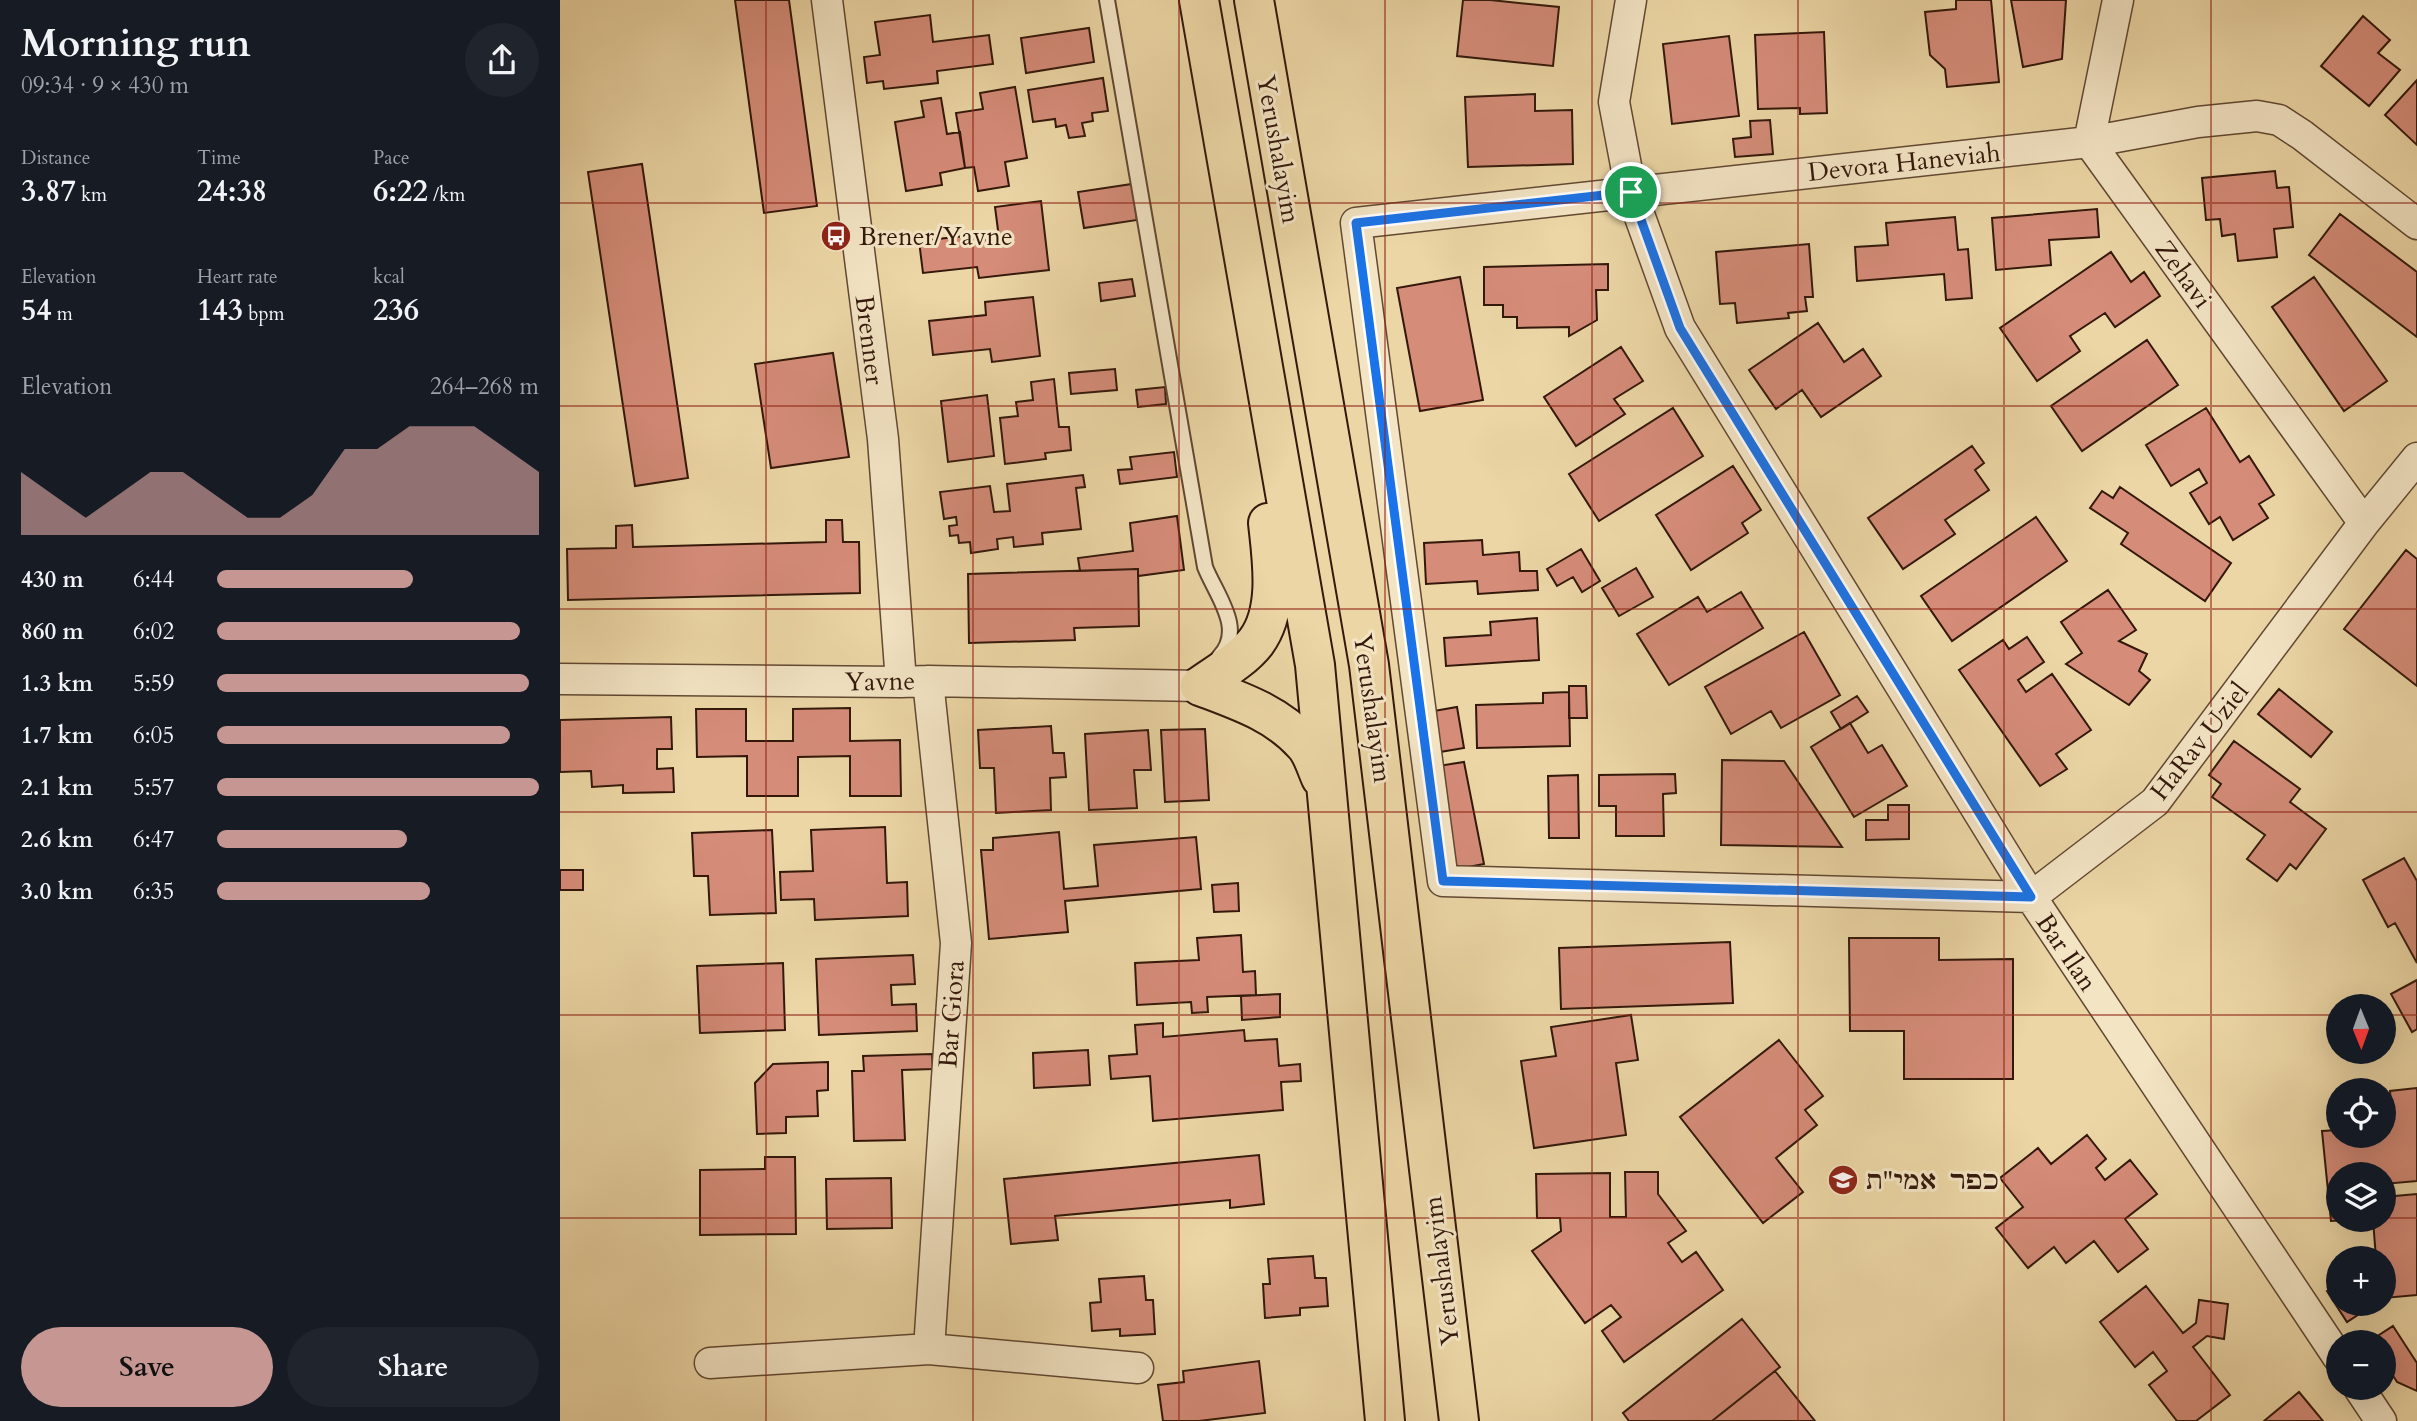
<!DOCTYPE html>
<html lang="en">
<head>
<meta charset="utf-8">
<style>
	body { margin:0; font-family:Cardo,"Frank Ruhl Libre",serif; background:#20242c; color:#f1f3f6; height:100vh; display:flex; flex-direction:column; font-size:26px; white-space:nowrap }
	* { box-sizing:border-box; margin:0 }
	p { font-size:23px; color:#9ea1a6 }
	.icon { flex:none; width:38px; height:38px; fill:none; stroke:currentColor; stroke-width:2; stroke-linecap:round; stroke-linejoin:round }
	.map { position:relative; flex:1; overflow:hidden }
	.drawer { display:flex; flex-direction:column; background:#171b24; width:560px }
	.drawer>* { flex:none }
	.needle { width:46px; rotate:179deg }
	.tools { position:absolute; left:1766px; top:994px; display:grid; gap:14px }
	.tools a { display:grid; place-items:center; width:70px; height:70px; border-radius:50%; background:#171b24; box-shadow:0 7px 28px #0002; font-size:35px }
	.pin { position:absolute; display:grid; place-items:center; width:60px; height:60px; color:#fff; margin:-30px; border:4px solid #fff; border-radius:50%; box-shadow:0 2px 7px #0007 }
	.round { display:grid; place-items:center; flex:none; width:74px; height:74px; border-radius:37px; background:#20242c }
	.head { display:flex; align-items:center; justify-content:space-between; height:119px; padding:0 21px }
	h1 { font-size:38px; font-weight:700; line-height:52px }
	.metrics { display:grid; grid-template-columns:repeat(3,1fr); gap:10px; height:119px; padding:7px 21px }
	.metrics div { display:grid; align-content:center }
	.metrics b { font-size:30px; font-weight:700 }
	.metrics small { font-size:19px; font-weight:400 }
	.metrics p { font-size:19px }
	.chart { height:196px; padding:14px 21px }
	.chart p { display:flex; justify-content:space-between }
	.chart svg { width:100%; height:126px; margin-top:7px; fill:#c59692; opacity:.7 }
	.action { display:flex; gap:14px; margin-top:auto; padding:14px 21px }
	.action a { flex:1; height:80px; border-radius:42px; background:#c59692; color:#111; font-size:28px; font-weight:700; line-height:80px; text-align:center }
	.action a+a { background:#20242c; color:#f1f3f6 }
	ul { padding:0 21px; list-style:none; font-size:23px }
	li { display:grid; grid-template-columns:112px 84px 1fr; align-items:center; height:52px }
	li i { height:18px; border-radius:9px; background:#c59692 }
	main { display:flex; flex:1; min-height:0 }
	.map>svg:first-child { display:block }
	.building { fill:#d58c79; stroke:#33180b; stroke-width:2 }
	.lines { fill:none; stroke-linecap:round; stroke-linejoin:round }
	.lane-casing { stroke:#614832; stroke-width:18 }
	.street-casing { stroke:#614832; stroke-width:33 }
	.highway-casing { stroke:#33180b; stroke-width:42 }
	.lane { stroke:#f3e4c4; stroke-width:14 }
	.street { stroke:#f3e4c4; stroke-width:30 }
	.highway { stroke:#ecd6a5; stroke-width:38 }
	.route-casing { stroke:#fff; stroke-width:14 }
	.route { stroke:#1a73e8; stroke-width:9 }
	.grid { fill:none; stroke:#8f2418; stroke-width:2; stroke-opacity:0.55 }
	.labels { text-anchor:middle; stroke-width:6; stroke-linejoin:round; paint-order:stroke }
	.street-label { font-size:26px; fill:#33180b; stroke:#f3e4c4 }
	.poi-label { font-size:26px; fill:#33180b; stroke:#f3e4c4; text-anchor:start }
</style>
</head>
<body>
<main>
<section class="drawer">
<div class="head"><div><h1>Morning run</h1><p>09:34 · 9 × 430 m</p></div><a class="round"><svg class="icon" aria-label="share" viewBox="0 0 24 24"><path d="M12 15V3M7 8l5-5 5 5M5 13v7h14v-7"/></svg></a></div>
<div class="metrics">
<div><p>Distance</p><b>3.87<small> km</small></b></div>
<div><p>Time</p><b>24:38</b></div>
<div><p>Pace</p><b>6:22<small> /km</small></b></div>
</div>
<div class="metrics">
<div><p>Elevation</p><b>54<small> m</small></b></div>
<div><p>Heart rate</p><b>143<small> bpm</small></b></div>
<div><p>kcal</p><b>236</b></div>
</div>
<div class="chart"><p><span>Elevation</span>264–268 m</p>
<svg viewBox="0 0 160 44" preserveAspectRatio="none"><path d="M0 44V22L10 30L20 38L30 30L40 22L50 22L60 30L70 38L80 38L90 30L100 14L110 14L120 6L130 6L140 6L150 14L160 22V44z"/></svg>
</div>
<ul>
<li><b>430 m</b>6:44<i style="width:61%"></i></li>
<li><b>860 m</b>6:02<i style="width:94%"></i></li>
<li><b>1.3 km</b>5:59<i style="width:97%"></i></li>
<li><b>1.7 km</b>6:05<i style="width:91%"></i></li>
<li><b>2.1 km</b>5:57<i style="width:100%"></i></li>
<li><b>2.6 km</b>6:47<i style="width:59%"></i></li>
<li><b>3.0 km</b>6:35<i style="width:66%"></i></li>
</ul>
<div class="action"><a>Save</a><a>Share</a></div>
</section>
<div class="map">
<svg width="1857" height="1421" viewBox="0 0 1857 1421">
	<rect width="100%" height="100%" fill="#ecd6a5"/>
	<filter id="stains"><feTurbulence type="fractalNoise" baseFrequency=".00286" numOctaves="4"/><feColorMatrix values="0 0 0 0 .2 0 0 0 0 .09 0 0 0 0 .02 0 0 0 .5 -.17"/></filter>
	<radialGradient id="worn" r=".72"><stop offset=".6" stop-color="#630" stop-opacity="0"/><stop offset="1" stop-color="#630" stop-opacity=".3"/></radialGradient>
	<path class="building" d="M 175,0 L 229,0 L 257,206 L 204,213 Z
		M 903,0 L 930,0 L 999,7 L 993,66 L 897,56 Z
		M 1396,0 L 1431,0 L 1439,82 L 1387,87 L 1385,69 L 1370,55 L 1365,12 L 1396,9 Z
		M 1451,0 L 1506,0 L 1502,59 L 1463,67 Z
		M 370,15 L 373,42 L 429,35 L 433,64 L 377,71 L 378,83 L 324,89 L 323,81 L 307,83 L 304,57 L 320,55 L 315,22 Z
		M 1803,16 L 1830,40 L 1818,53 L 1840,70 L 1809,106 L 1761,66 Z
		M 529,28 L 534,62 L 466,73 L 461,38 Z
		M 1264,32 L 1267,113 L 1240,114 L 1240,108 L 1198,109 L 1195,35 Z
		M 1169,36 L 1179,116 L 1112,124 L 1103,44 Z
		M 543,78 L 548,111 L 532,113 L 533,121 L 522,123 L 525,136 L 509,138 L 506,125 L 496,127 L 495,119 L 473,122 L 468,90 Z
		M 1857,80 L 1857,145 L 1825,115 Z
		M 455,87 L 467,158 L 445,162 L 449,186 L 418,191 L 414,167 L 405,168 L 396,113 L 423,109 L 420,93 Z
		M 975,94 L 975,111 L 1012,110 L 1013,164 L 908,167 L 905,97 Z
		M 381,98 L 387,134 L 400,132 L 405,168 L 380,173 L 382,185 L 346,191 L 335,122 L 364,117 L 361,101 Z
		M 1210,120 L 1213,154 L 1175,157 L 1173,139 L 1191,137 L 1190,121 Z
		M 82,164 L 128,478 L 75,486 L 28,172 Z
		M 1715,171 L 1717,188 L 1729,187 L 1733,227 L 1714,229 L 1717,257 L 1678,261 L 1675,234 L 1662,236 L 1660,219 L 1646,220 L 1642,178 Z
		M 572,184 L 577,220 L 524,228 L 518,192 Z
		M 481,201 L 489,270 L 419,278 L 417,267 L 363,273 L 359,241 L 414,235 L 414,241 L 439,238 L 435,207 Z
		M 1537,209 L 1539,237 L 1489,240 L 1491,265 L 1436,270 L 1432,218 Z
		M 1780,214 L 1857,272 L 1857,337 L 1749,255 Z
		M 1395,217 L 1398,250 L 1408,249 L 1412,298 L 1386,300 L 1384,274 L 1297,281 L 1295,247 L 1328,245 L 1326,223 Z
		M 1249,244 L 1253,297 L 1245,297 L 1247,311 L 1228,313 L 1229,318 L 1177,323 L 1175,303 L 1160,304 L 1156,252 Z
		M 1551,252 L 1571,282 L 1584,272 L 1600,296 L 1555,327 L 1545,313 L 1510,336 L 1520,351 L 1477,381 L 1440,328 Z
		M 1048,264 L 1048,290 L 1036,290 L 1037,320 L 1009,336 L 1009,327 L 957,328 L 957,317 L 943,317 L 943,305 L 924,305 L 924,267 Z
		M 900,277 L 923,400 L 860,411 L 837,288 Z
		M 1754,277 L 1827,381 L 1784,411 L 1712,307 Z
		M 572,279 L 575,296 L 541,301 L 539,283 Z
		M 473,297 L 480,356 L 432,362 L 430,349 L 373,355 L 369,321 L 426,315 L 425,302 Z
		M 1258,323 L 1284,362 L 1303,349 L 1321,376 L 1261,417 L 1242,390 L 1216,409 L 1189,370 Z
		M 1587,340 L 1618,385 L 1522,451 L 1491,406 Z
		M 1061,347 L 1083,381 L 1054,399 L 1065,414 L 1016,446 L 984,397 Z
		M 273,353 L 289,457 L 211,468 L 195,364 Z
		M 555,369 L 557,390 L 511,394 L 509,373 Z
		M 494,379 L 499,427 L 509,427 L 511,450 L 485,453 L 486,459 L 445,464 L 440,418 L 458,416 L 456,402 L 473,400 L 471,382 Z
		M 605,387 L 606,404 L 578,407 L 576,390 Z
		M 427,395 L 434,456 L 388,462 L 381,401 Z
		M 1113,408 L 1143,456 L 1039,521 L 1009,474 Z
		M 1646,408 L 1680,462 L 1689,456 L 1714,495 L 1699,504 L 1708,518 L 1673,540 L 1660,517 L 1649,524 L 1630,493 L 1647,483 L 1639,469 L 1611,486 L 1586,445 Z
		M 1412,446 L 1424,463 L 1415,470 L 1429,490 L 1385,520 L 1395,534 L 1343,569 L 1308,518 Z
		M 614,452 L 617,477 L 560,484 L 558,470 L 572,469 L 570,457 Z
		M 1173,466 L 1201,510 L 1182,523 L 1188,533 L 1131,570 L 1096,515 Z
		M 523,475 L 525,487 L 516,488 L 521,529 L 482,533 L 483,544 L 454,547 L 453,537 L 437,539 L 438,549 L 411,553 L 410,542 L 399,543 L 398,535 L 390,536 L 389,526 L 397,525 L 396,517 L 384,519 L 380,492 L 430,486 L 434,512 L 450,511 L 447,484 Z
		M 1560,487 L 1671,563 L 1645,601 L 1561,544 L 1568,533 L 1530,508 L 1542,491 L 1553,498 Z
		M 617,516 L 624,570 L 578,576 L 578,569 L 520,571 L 518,558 L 573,551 L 570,523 Z
		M 1476,517 L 1507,561 L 1392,641 L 1361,596 Z
		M 266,520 L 282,520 L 283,542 L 299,542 L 300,593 L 8,600 L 7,549 L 56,548 L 56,526 L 72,525 L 73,547 L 266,542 Z
		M 922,540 L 923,555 L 959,552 L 960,571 L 977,571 L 978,590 L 918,594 L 917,581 L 866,584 L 864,543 Z
		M 1021,549 L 1040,581 L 1022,592 L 1013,577 L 997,586 L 987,569 Z
		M 1846,550 L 1857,559 L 1857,686 L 1784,629 Z
		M 1076,568 L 1093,597 L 1059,616 L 1042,588 Z
		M 578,569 L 579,626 L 514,628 L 515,640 L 409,643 L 408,574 Z
		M 1548,590 L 1576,630 L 1559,641 L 1587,654 L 1579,671 L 1590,680 L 1569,705 L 1506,664 L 1522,653 L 1501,622 Z
		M 1181,592 L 1203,628 L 1109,685 L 1077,634 L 1138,597 L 1147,612 Z
		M 977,618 L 979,660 L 886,666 L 884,638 L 931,635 L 930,622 Z
		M 1244,632 L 1280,695 L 1221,728 L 1211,711 L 1171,734 L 1145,687 Z
		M 1467,637 L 1484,662 L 1458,680 L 1466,692 L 1492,674 L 1531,730 L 1496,754 L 1507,769 L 1480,786 L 1399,670 L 1443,640 L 1449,649 Z
		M 1009,686 L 1026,686 L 1027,718 L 1009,718 Z
		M 1719,689 L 1772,732 L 1751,757 L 1698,714 Z
		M 1009,692 L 1010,746 L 917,748 L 916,705 L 983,703 L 983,693 Z
		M 1297,696 L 1308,712 L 1281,729 L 1271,712 Z
		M 897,707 L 904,748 L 874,753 L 868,712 Z
		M 290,708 L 290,741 L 340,740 L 341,796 L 290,796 L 290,756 L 238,757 L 238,796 L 187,796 L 187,756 L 137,757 L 136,709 L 186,709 L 186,741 L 233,741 L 233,709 Z
		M 111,717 L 112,749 L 97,749 L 97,769 L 113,768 L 114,792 L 63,793 L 63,785 L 32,787 L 31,771 L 0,772 L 0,720 Z
		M 1290,723 L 1308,753 L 1322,745 L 1347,786 L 1294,817 L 1251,747 Z
		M 491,726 L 493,753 L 504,753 L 506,777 L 490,778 L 491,810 L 436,813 L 434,768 L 420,768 L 418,730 Z
		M 645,729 L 649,800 L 605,802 L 601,730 Z
		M 588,730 L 591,770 L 574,770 L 577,808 L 529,810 L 525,734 Z
		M 1674,741 L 1740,789 L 1730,802 L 1766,829 L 1736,869 L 1730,864 L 1717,881 L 1687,859 L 1705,835 L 1652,797 L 1661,784 L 1649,775 Z
		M 1162,760 L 1224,761 L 1282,847 L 1161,845 Z
		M 904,762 L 924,864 L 897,869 L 878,766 Z
		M 1115,774 L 1116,793 L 1103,794 L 1104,836 L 1056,836 L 1056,806 L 1039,806 L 1039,775 Z
		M 1018,775 L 1019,838 L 989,838 L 988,776 Z
		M 1328,805 L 1349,805 L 1349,839 L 1306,840 L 1306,820 L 1328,820 Z
		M 325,827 L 327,883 L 347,882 L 348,916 L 255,920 L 254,899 L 221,900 L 220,872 L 253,871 L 251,830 Z
		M 212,830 L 216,913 L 150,915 L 148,876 L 134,876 L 132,833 Z
		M 499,832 L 504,889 L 538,886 L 534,845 L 636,837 L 641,889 L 505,901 L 508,932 L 429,939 L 421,850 L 433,850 L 433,838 Z
		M 1844,858 L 1857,881 L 1857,963 L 1835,923 L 1828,927 L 1803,880 Z
		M 0,870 L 23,870 L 23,890 L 0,890 Z
		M 678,883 L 679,911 L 654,912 L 652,885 Z
		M 681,935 L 683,972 L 695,971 L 696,995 L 647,997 L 648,1012 L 632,1013 L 631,1002 L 577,1005 L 575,963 L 639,960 L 637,938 Z
		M 1289,938 L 1379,938 L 1379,960 L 1453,959 L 1453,1079 L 1344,1079 L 1344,1031 L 1290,1031 Z
		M 1170,942 L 1173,1003 L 1001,1009 L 999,948 Z
		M 353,955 L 355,984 L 331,985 L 332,1005 L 356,1004 L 357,1031 L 259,1035 L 256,959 Z
		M 223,963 L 225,1030 L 140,1033 L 137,966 Z
		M 1857,980 L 1857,1029 L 1852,1032 L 1831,994 Z
		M 720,994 L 720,1017 L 682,1020 L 681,996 Z
		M 1071,1015 L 1078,1060 L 1056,1063 L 1066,1135 L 974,1148 L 961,1061 L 996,1056 L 991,1027 Z
		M 603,1023 L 603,1037 L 684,1030 L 685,1041 L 717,1039 L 719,1066 L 740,1064 L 741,1081 L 721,1082 L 723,1110 L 593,1121 L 590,1076 L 551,1079 L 549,1056 L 577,1054 L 575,1025 Z
		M 1219,1040 L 1263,1096 L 1245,1110 L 1257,1125 L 1216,1158 L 1243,1192 L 1203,1223 L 1120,1117 Z
		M 528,1050 L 530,1085 L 474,1088 L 473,1053 Z
		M 372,1054 L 373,1069 L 342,1070 L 345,1140 L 294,1141 L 292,1071 L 304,1071 L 303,1056 Z
		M 268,1062 L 268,1090 L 257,1091 L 258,1116 L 226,1117 L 226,1133 L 197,1134 L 195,1083 L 213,1064 Z
		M 1857,1088 L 1857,1181 L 1824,1184 L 1824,1174 L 1778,1174 L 1778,1220 L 1786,1220 L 1771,1221 L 1762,1131 L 1778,1130 L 1778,1136 L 1824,1136 L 1824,1115 L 1832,1114 L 1830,1091 Z
		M 1527,1135 L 1546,1159 L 1536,1168 L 1545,1180 L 1570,1160 L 1597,1194 L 1565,1219 L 1588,1249 L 1558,1272 L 1534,1241 L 1506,1263 L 1494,1247 L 1468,1268 L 1436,1228 L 1463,1207 L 1440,1178 L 1478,1148 L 1491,1164 Z
		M 699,1155 L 704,1204 L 670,1208 L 670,1200 L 495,1216 L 498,1240 L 451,1244 L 444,1179 Z
		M 205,1157 L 235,1157 L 236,1234 L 140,1235 L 140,1170 L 205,1169 Z
		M 1065,1172 L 1098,1172 L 1098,1194 L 1126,1231 L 1108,1243 L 1122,1262 L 1136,1252 L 1163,1290 L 1064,1362 L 1042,1331 L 1061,1317 L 1051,1305 L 1025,1323 L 972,1251 L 1001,1231 L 1000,1218 L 977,1218 L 976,1174 L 1050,1173 L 1050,1217 L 1066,1217 Z
		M 331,1178 L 332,1228 L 267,1229 L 266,1179 Z
		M 1857,1194 L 1857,1295 L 1824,1298 L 1824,1258 L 1816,1258 L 1813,1220 L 1824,1220 L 1824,1197 Z
		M 753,1256 L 755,1278 L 766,1278 L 768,1306 L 740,1308 L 740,1315 L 705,1318 L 703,1284 L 710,1284 L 708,1259 Z
		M 584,1276 L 586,1300 L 593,1300 L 595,1334 L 560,1336 L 560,1329 L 532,1331 L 530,1303 L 541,1302 L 539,1279 Z
		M 1778,1285 L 1778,1304 L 1808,1304 L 1810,1307 L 1787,1322 L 1767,1291 Z
		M 1586,1286 L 1623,1333 L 1636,1323 L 1639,1300 L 1668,1304 L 1664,1339 L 1647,1336 L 1633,1347 L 1670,1395 L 1636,1421 L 1617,1421 L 1589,1385 L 1607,1371 L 1593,1352 L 1575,1367 L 1540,1322 Z
		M 1182,1319 L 1220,1367 L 1152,1421 L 1069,1421 L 1063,1413 Z
		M 1833,1326 L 1857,1363 L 1857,1391 L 1837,1382 L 1824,1361 L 1824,1342 L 1810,1341 Z
		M 699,1361 L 705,1413 L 639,1421 L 603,1421 L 598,1385 L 624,1382 L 623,1371 Z
		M 1215,1371 L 1255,1421 L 1152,1421 Z
		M 1739,1392 L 1763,1421 L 1704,1421 Z"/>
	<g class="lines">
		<g class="lane-casing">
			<path id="lane" d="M 547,0 L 645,567 C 656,595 686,630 659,657"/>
		</g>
		<g class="street-casing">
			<path id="street" d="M 267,0 L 323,439 L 341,682
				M 1071,0 L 1054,102 L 1071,192 L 1120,328 L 1471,897 L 1778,1357
				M 1558,0 L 1529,142 L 1804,523
				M 1857,224 L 1742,135 L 1719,120 L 1697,116 L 1638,122 L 1529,142 L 796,223 L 883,881 L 1471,897 L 1595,802 L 1804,523 L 1857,458
				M 0,679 L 341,682 L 368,681 L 640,686
				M 368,681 L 396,943 L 369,1349
				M 150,1363 L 369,1349 L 578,1368
				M 1799,1388 L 1821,1421"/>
		</g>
		<g class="highway-casing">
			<path id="highway" d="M 639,0 L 755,665 L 825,1421
				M 694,0 L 809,665 L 899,1421
				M 640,686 C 658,673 682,660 696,642 C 720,610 712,560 708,523
				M 640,686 C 677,700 717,713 744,744 C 752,752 756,767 761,778"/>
		</g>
		<use href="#lane" class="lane"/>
		<use href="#street" class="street"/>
		<use href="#highway" class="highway"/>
	</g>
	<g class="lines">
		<g class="route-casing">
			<path id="route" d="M 1071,192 L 1120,328 L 1471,897 L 883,881 L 796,223 Z"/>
		</g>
		<use href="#route" class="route"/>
	</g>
	<path class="grid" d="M 206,0 L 206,1421M 413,0 L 413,1421M 619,0 L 619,1421M 825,0 L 825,1421M 1032,0 L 1032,1421M 1238,0 L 1238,1421M 1444,0 L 1444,1421M 1651,0 L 1651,1421M 0,203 L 1857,203M 0,406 L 1857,406M 0,609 L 1857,609M 0,812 L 1857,812M 0,1015 L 1778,1015M 1824,1015 L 1857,1015M 0,1218 L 1778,1218M 1824,1218 L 1857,1218"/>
	<defs>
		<g id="bus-disc" transform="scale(1.575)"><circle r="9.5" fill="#8f2418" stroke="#f3e4c4"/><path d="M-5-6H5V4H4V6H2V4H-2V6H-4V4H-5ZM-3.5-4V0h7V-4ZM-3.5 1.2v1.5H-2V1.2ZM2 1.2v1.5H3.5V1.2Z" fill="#fff"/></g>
		<g id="school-disc" transform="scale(1.575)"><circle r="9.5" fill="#8f2418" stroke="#f3e4c4"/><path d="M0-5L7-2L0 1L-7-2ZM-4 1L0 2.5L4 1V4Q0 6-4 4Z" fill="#fff"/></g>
	</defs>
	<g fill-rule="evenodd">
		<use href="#bus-disc" x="276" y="236"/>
		<use href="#school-disc" x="1283" y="1180"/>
	</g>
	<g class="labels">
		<g class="street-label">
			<text transform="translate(719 149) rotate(80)" y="9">Yerushalayim</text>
			<text transform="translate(1344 162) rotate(-6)" y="9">Devora Haneviah</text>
			<text transform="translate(1624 274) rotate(54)" y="9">Zehavi</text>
			<text transform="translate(310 340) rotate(83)" y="9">Brenner</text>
			<text transform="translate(320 681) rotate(-1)" y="9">Yavne</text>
			<text transform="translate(813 708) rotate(82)" y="9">Yerushalayim</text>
			<text transform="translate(1639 741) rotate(-52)" y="9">HaRav Uziel</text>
			<text transform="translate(1507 952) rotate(56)" y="9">Bar Ilan</text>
			<text transform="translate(391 1014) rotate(-86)" y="9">Bar Giora</text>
			<text transform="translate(881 1271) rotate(-97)" y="9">Yerushalayim</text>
		</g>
		<g class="poi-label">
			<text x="299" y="245">Brener/Yavne</text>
			<text x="1306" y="1189">כפר אמי"ת</text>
		</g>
	</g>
	<rect width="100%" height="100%" filter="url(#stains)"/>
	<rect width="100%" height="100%" fill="url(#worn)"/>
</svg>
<div class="tools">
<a><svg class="needle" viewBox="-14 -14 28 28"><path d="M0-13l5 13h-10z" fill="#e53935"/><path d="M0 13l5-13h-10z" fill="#9ea1a6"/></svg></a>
<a><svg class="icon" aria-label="locate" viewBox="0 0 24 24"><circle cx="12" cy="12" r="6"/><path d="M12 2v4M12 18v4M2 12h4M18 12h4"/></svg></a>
<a><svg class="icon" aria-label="layers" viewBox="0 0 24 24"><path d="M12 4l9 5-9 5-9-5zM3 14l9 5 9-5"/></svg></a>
<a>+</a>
<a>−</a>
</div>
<div class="pin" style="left:1071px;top:192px;background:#1e9e55"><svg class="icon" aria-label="arrive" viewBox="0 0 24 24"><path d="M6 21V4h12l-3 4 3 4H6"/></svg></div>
</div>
</main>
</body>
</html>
